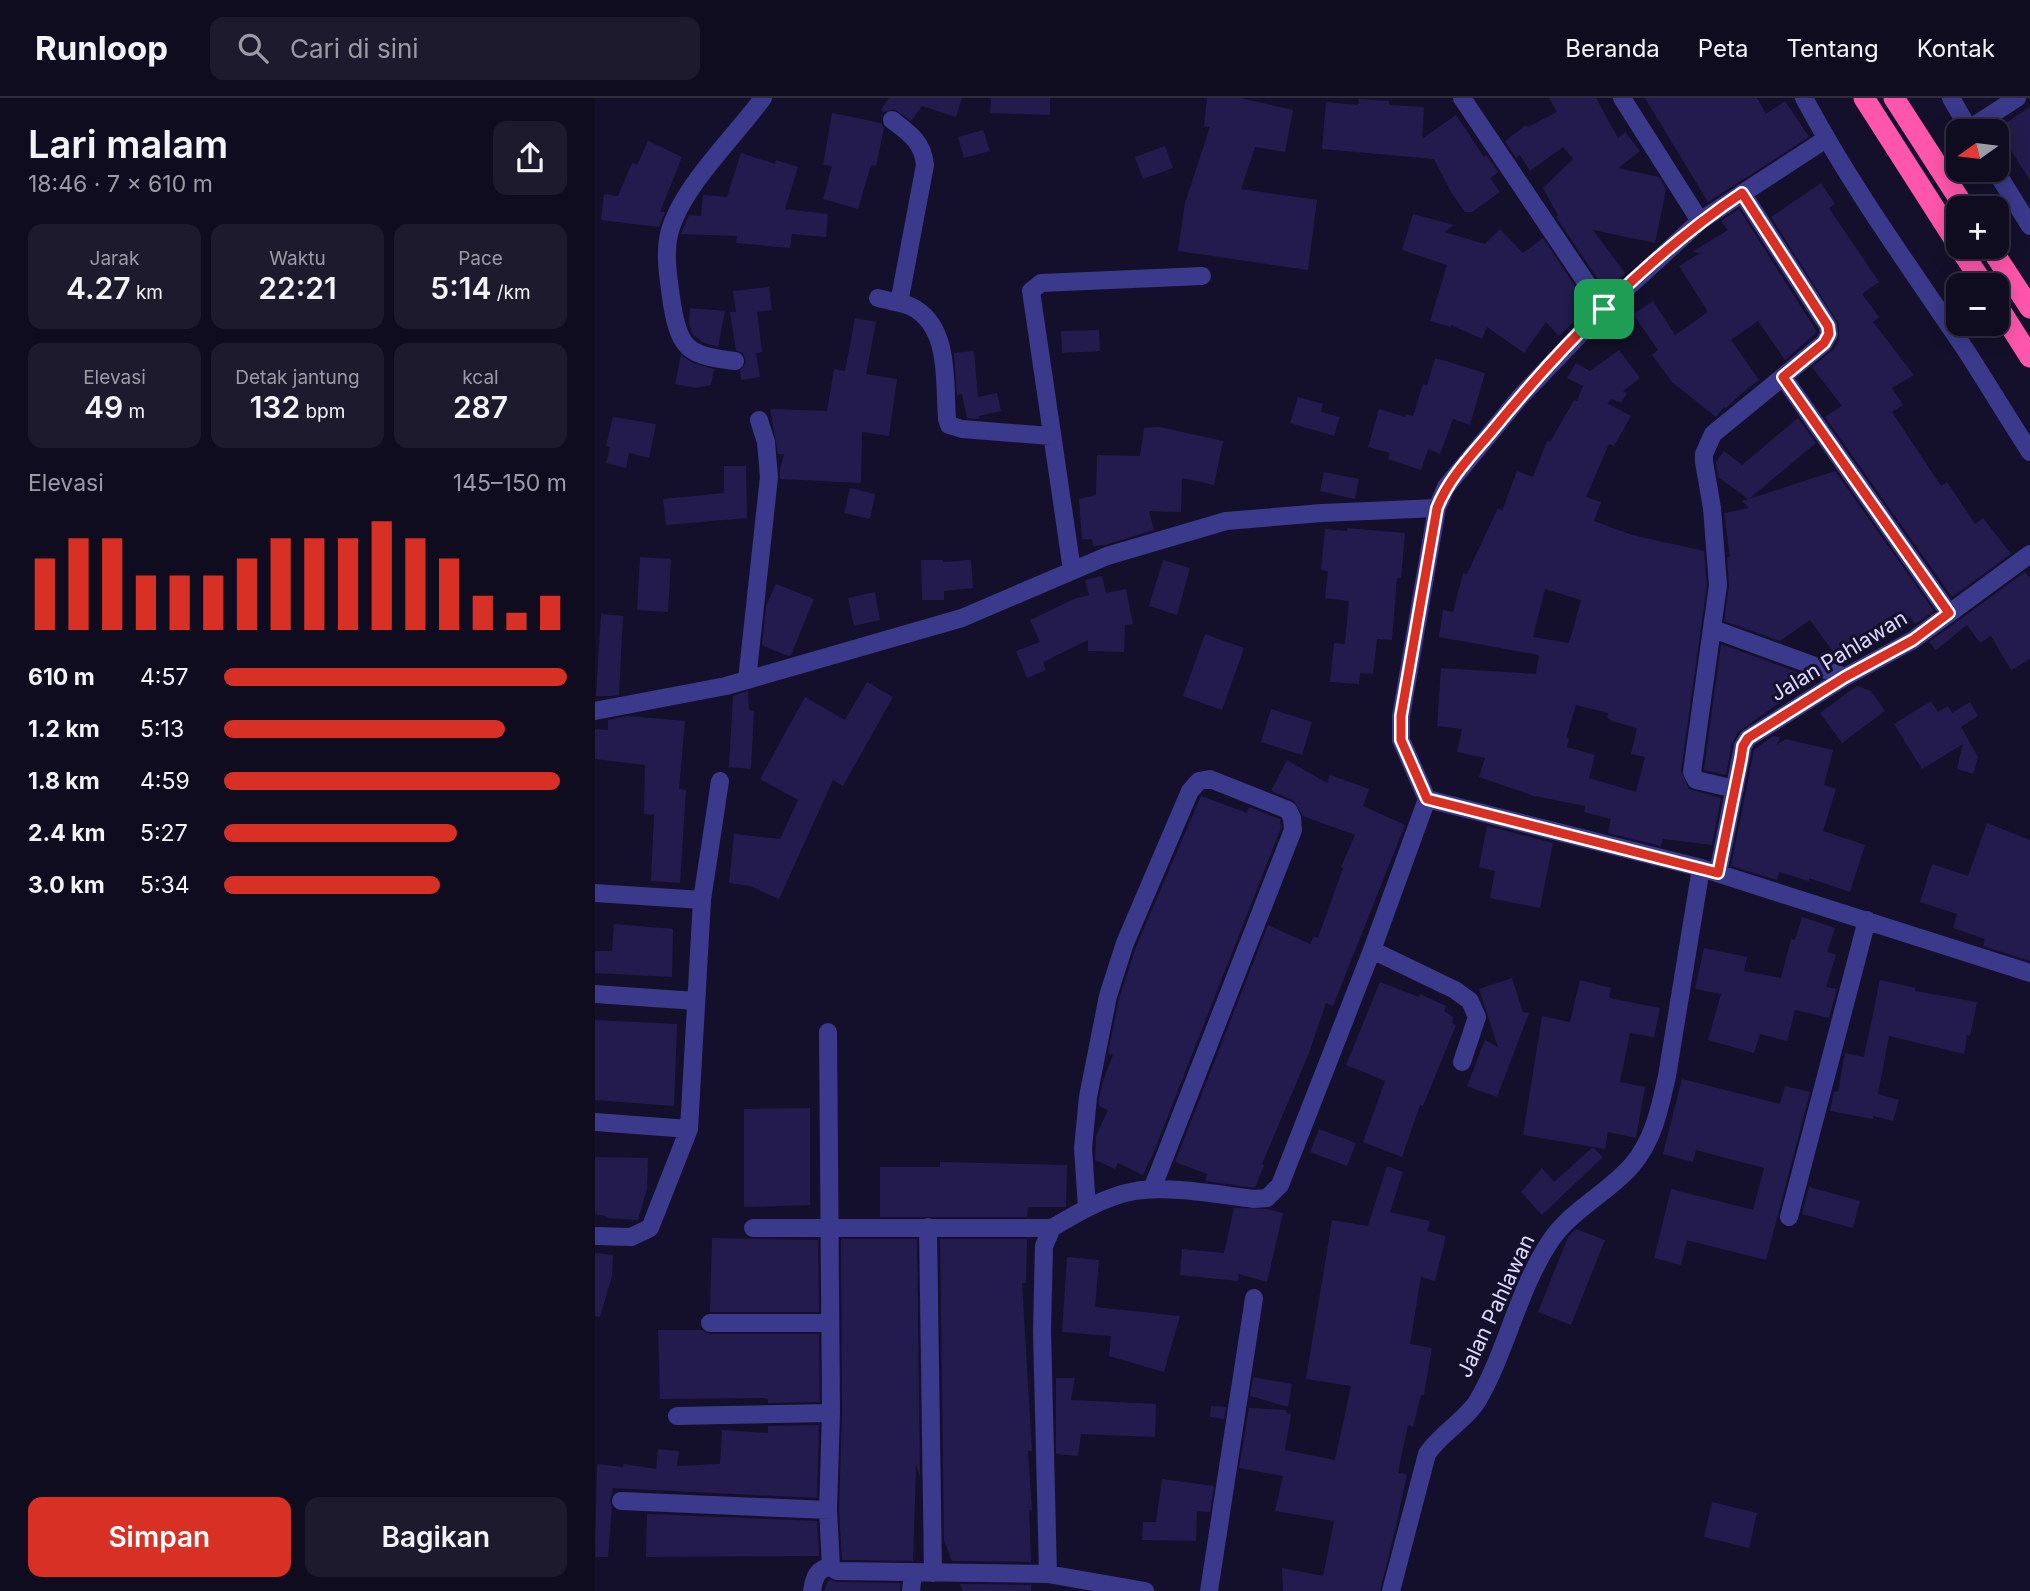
<!DOCTYPE html>
<html lang="id">
<head>
<meta charset="utf-8">
<style>
	body { margin:0; font-family:Inter,sans-serif; background:#1d1a2d; color:#f1f3f6; height:100vh; display:flex; flex-direction:column; font-size:26px; white-space:nowrap }
	* { box-sizing:border-box; margin:0 }
	p { font-size:23px; color:#9b9ba5 }
	.icon { flex:none; width:38px; height:38px; fill:none; stroke:currentColor; stroke-width:2; stroke-linecap:round; stroke-linejoin:round }
	.map { position:relative; flex:1; overflow:hidden }
	.sheet { display:flex; flex-direction:column; background:#0f0c20; width:595px }
	.sheet>* { flex:none }
	.needle { width:46px; rotate:256deg }
	.buttons { position:absolute; left:1351px; top:21px; display:grid; gap:14px }
	.buttons a { display:grid; place-items:center; width:63px; height:63px; border-radius:14px; background:#0f0c20; box-shadow:0 4px 18px #0003,0 0 0 2px #2f2c3e; font-size:35px }
	.pin { position:absolute; display:grid; place-items:center; width:60px; height:60px; color:#fff; margin:-30px; border-radius:14px; box-shadow:0 4px 10px #0006 }
	.round { display:grid; place-items:center; flex:none; width:74px; height:74px; border-radius:14px; background:#1d1a2d }
	.overview { display:flex; align-items:center; justify-content:space-between; height:119px; padding:0 28px }
	h1 { font-size:38px; font-weight:600; line-height:52px }
	.stats { display:grid; grid-template-columns:repeat(3,1fr); gap:10px; height:119px; padding:7px 28px }
	.stats div { display:grid; align-content:center; border-radius:14px; background:#1d1a2d; text-align:center }
	.stats b { font-size:30px; font-weight:600 }
	.stats small { font-size:19px; font-weight:400 }
	.stats p { font-size:19px }
	.chart { height:196px; padding:14px 28px }
	.chart p { display:flex; justify-content:space-between }
	.chart svg { width:100%; height:126px; margin-top:7px; stroke:#d93025; stroke-width:6 }
	.primary-button { display:flex; gap:14px; margin-top:auto; padding:14px 28px }
	.primary-button a { flex:1; height:80px; border-radius:14px; background:#d93025; color:#fff; font-size:28px; font-weight:600; line-height:80px; text-align:center }
	.primary-button a+a { background:#1d1a2d; color:#f1f3f6 }
	ul { padding:0 28px; list-style:none; font-size:23px }
	li { display:grid; grid-template-columns:112px 84px 1fr; align-items:center; height:52px }
	li i { height:18px; border-radius:9px; background:#d93025 }
	header { display:flex; align-items:center; gap:42px; box-sizing:border-box; height:98px; padding:0 35px; background:#0f0c20; border-bottom:2px solid #2f2c3e }
	header strong { font-size:33px }
	nav { display:flex; gap:38px; margin-inline-start:auto; font-size:24px }
	.search { width:490px; height:63px; background:#1d1a2d; display:flex; align-items:center; gap:18px; box-sizing:border-box; padding:0 24px; border-radius:14px; color:#9b9ba5; font-size:26px }
	main { display:flex; flex:1; min-height:0 }
	.map>svg:first-child { display:block }
	.building { fill:#231b4d; fill-rule:evenodd }
	.lines { fill:none; stroke-linecap:round; stroke-linejoin:round }
	.minor { stroke:#3a398b; stroke-width:18 }
	.tertiary { stroke:#3a398b; stroke-width:18 }
	.motorway { stroke:#ff55ac; stroke-width:21 }
	.route-casing { stroke:#fff; stroke-width:14 }
	.route { stroke:#d93025; stroke-width:9 }
	.labels { text-anchor:middle; stroke-width:6; stroke-linejoin:round; paint-order:stroke }
	.street-label { font-size:21px; fill:#dddaff; stroke:#14102b }
</style>
</head>
<body>
<header>
<strong>Runloop</strong>
<div class="search"><svg class="icon" aria-label="search" viewBox="0 0 24 24"><circle cx="10" cy="10" r="6"/><path d="M15 15l6 6"/></svg>Cari di sini</div>
<nav><a>Beranda</a><a>Peta</a><a>Tentang</a><a>Kontak</a></nav>
</header>
<main>
<section class="sheet">
<div class="overview"><div><h1>Lari malam</h1><p>18:46 · 7 × 610 m</p></div><a class="round"><svg class="icon" aria-label="share" viewBox="0 0 24 24"><path d="M12 15V3M7 8l5-5 5 5M5 13v7h14v-7"/></svg></a></div>
<div class="stats">
<div><p>Jarak</p><b>4.27<small> km</small></b></div>
<div><p>Waktu</p><b>22:21</b></div>
<div><p>Pace</p><b>5:14<small> /km</small></b></div>
</div>
<div class="stats">
<div><p>Elevasi</p><b>49<small> m</small></b></div>
<div><p>Detak jantung</p><b>132<small> bpm</small></b></div>
<div><p>kcal</p><b>287</b></div>
</div>
<div class="chart"><p><span>Elevasi</span>145–150 m</p>
<svg viewBox="0 0 160 44" preserveAspectRatio="none"><path d="M5 44V19M15 44V12M25 44V12M35 44V25M45 44V25M55 44V25M65 44V19M75 44V12M85 44V12M95 44V12M105 44V6M115 44V12M125 44V19M135 44V32M145 44V38M155 44V32"/></svg>
</div>
<ul>
<li><b>610 m</b>4:57<i style="width:100%"></i></li>
<li><b>1.2 km</b>5:13<i style="width:82%"></i></li>
<li><b>1.8 km</b>4:59<i style="width:98%"></i></li>
<li><b>2.4 km</b>5:27<i style="width:68%"></i></li>
<li><b>3.0 km</b>5:34<i style="width:63%"></i></li>
</ul>
<div class="primary-button"><a>Simpan</a><a>Bagikan</a></div>
</section>
<div class="map">
<svg width="1435" height="1493" viewBox="0 0 1435 1493">
	<rect width="100%" height="100%" fill="#14102b"/>
	<path class="building" d="M 294,0 L 367,0 L 361,19 L 327,8 L 316,23 L 299,11 L 289,14 L 286,12 Z
		M 396,0 L 455,0 L 455,17 L 395,15 Z
		M 612,0 L 646,0 L 698,12 L 690,54 L 660,49 L 646,91 L 722,102 L 713,172 L 583,153 L 590,105 L 615,29 L 609,28 Z
		M 954,0 L 1001,0 L 1023,40 L 1030,34 L 1045,53 L 1023,70 L 1064,79 L 1071,91 L 1060,145 L 998,132 L 1030,175 L 1011,193 L 961,119 L 963,117 L 948,90 L 978,61 L 968,49 L 935,73 L 925,57 L 921,60 L 910,43 L 931,27 L 933,29 L 962,14 Z
		M 1050,0 L 1162,0 L 1171,16 L 1190,3 L 1214,39 L 1113,104 Z
		M 764,1 L 794,3 L 794,7 L 829,9 L 827,41 L 861,17 L 889,59 L 891,57 L 903,74 L 895,80 L 905,94 L 877,114 L 870,114 L 856,94 L 839,61 L 727,51 L 731,4 L 763,7 Z
		M 1435,9 L 1435,82 L 1402,31 Z
		M 237,15 L 286,25 L 289,30 L 281,68 L 276,67 L 263,111 L 228,101 L 237,68 L 228,67 Z
		M 388,32 L 395,53 L 369,60 L 363,39 Z
		M 53,43 L 87,59 L 65,114 L 70,114 L 64,129 L 6,122 L 9,96 L 23,98 L 37,65 L 42,67 Z
		M 570,48 L 578,70 L 548,81 L 540,59 Z
		M 146,55 L 180,66 L 181,62 L 203,69 L 190,111 L 233,116 L 231,139 L 197,136 L 195,150 L 141,145 L 142,138 L 86,136 L 94,117 L 106,118 L 108,97 L 132,99 Z
		M 1226,85 L 1240,106 L 1234,110 L 1284,184 L 1267,196 L 1284,219 L 1278,224 L 1319,277 L 1297,290 L 1308,307 L 1297,314 L 1346,388 L 1352,384 L 1380,426 L 1388,420 L 1416,456 L 1357,499 L 1230,319 L 1247,308 L 1217,269 L 1239,251 L 1244,241 L 1244,226 L 1176,119 Z
		M 1144,111 L 1222,234 L 1190,262 L 1163,223 L 1136,242 L 1164,282 L 1147,295 L 1131,310 L 1129,309 L 1121,319 L 1077,284 L 1057,257 L 1063,252 L 1038,216 L 1058,203 L 1080,237 L 1113,214 L 1084,168 L 1105,155 L 1097,154 L 1133,132 L 1126,123 Z
		M 818,116 L 859,127 L 849,134 L 890,146 L 905,131 L 928,155 L 948,140 L 994,209 L 964,238 L 951,224 L 929,255 L 892,229 L 887,241 L 856,227 L 856,229 L 835,223 L 852,167 L 807,152 Z
		M 174,189 L 177,212 L 162,214 L 167,254 L 161,255 L 165,279 L 146,282 L 145,273 L 151,264 L 148,255 L 141,252 L 135,214 L 141,214 L 138,193 Z
		M 95,210 L 130,213 L 123,249 L 107,244 L 98,237 L 94,227 Z
		M 260,220 L 281,224 L 271,276 L 302,281 L 294,338 L 267,334 L 266,385 L 185,381 L 185,371 L 189,356 L 183,356 L 175,311 L 232,313 L 239,271 L 250,273 Z
		M 504,232 L 505,253 L 467,255 L 466,233 Z
		M 1024,252 L 1045,280 L 1028,293 L 1032,295 L 1026,305 L 1017,301 L 1012,305 L 1036,318 L 1019,348 L 1014,346 L 991,399 L 1006,404 L 999,423 L 1037,437 L 1109,453 L 1112,487 L 1086,673 L 1094,691 L 1126,700 L 1117,747 L 1068,741 L 1066,748 L 1013,735 L 1016,721 L 989,714 L 990,708 L 939,698 L 884,679 L 890,660 L 862,654 L 867,631 L 842,628 L 846,570 L 941,576 L 944,557 L 844,539 L 848,512 L 858,514 L 868,475 L 872,476 L 903,410 L 907,413 L 922,373 L 938,379 L 952,343 L 955,344 L 979,302 L 982,303 L 988,288 L 972,280 L 981,265 L 995,273 ZM 950,491 L 986,502 L 974,545 L 938,539 ZM 981,607 L 1013,615 L 1012,620 L 1017,623 L 1042,630 L 1036,656 L 1050,659 L 1041,694 L 994,680 L 1000,657 L 972,649 L 974,641 L 971,640 Z
		M 379,253 L 383,299 L 402,295 L 406,313 L 384,318 L 384,321 L 372,320 L 367,296 L 362,297 L 359,255 Z
		M 86,257 L 98,265 L 119,271 L 116,287 L 101,290 L 80,286 Z
		M 840,260 L 890,275 L 875,327 L 858,321 L 845,356 L 833,351 L 826,372 L 793,361 L 795,355 L 773,349 L 784,311 L 810,319 L 811,316 L 818,318 L 828,286 L 832,288 Z
		M 703,299 L 728,306 L 726,314 L 745,319 L 739,338 L 695,325 Z
		M 18,319 L 61,326 L 54,360 L 34,355 L 31,370 L 11,365 L 15,349 L 11,348 Z
		M 1203,320 L 1221,345 L 1154,401 L 1240,373 L 1339,513 L 1320,526 L 1315,519 L 1282,547 L 1279,544 L 1247,566 L 1215,522 L 1185,543 L 1129,523 L 1134,488 L 1132,459 L 1135,459 L 1129,415 L 1154,410 L 1147,403 L 1153,401 L 1123,379 L 1121,364 L 1129,353 L 1147,367 Z
		M 565,329 L 628,343 L 619,387 L 587,380 L 586,414 L 554,413 L 559,432 L 510,447 L 498,448 L 497,441 L 487,441 L 484,401 L 501,397 L 502,357 L 545,358 L 549,330 Z
		M 129,368 L 151,368 L 152,420 L 71,427 L 68,401 L 129,395 Z
		M 729,374 L 764,381 L 760,401 L 725,393 Z
		M 255,390 L 280,396 L 275,421 L 249,415 Z
		M 752,430 L 810,435 L 806,480 L 802,480 L 797,542 L 782,541 L 778,576 L 765,575 L 764,586 L 735,584 L 739,545 L 750,546 L 754,503 L 730,500 L 733,473 L 726,472 L 730,431 L 752,433 Z
		M 45,459 L 76,461 L 73,514 L 42,512 Z
		M 326,462 L 348,462 L 348,464 L 376,462 L 378,490 L 349,493 L 349,502 L 327,502 Z
		M 568,462 L 595,470 L 582,517 L 554,508 Z
		M 1430,474 L 1435,480 L 1435,561 L 1416,572 L 1396,538 L 1385,545 L 1372,527 L 1341,552 L 1334,544 Z
		M 507,478 L 511,495 L 531,491 L 538,526 L 530,527 L 529,554 L 493,553 L 493,542 L 448,564 L 451,572 L 432,580 L 421,553 L 445,544 L 435,522 L 479,501 L 494,497 L 490,482 Z
		M 181,486 L 219,501 L 196,557 L 193,558 L 167,547 L 171,508 Z
		M 280,494 L 285,522 L 259,528 L 253,500 Z
		M 6,516 L 28,518 L 24,597 L 16,598 L 1,598 Z
		M 610,536 L 649,550 L 627,612 L 588,598 Z
		M 1126,546 L 1207,576 L 1200,597 L 1193,599 L 1143,634 L 1137,646 L 1131,677 L 1109,672 Z
		M 272,584 L 298,599 L 248,688 L 238,682 L 184,801 L 155,788 L 134,785 L 139,736 L 185,741 L 203,702 L 165,681 L 210,599 L 250,622 Z
		M 1262,588 L 1276,593 L 1290,613 L 1247,645 L 1225,615 Z
		M 153,593 L 154,612 L 159,613 L 156,671 L 134,669 L 138,598 Z
		M 1336,603 L 1343,614 L 1353,608 L 1357,615 L 1375,604 L 1383,618 L 1366,629 L 1383,659 L 1378,676 L 1362,671 L 1368,646 L 1327,671 L 1299,626 Z
		M 676,611 L 717,624 L 707,657 L 666,644 Z
		M 33,618 L 90,623 L 84,691 L 91,692 L 85,785 L 56,783 L 59,717 L 49,716 L 50,667 L 0,661 L 0,631 L 13,632 L 13,622 Z
		M 1178,638 L 1185,639 L 1182,647 L 1191,641 L 1238,652 L 1229,687 L 1241,691 L 1228,733 L 1270,747 L 1255,794 L 1214,780 L 1214,783 L 1184,774 L 1182,782 L 1136,768 L 1159,652 Z
		M 692,662 L 732,685 L 735,677 L 774,691 L 768,708 L 810,727 L 738,908 L 731,905 L 714,955 L 667,1066 L 669,1067 L 660,1090 L 610,1083 L 612,1076 L 580,1064 L 673,827 L 715,846 L 719,838 L 723,840 L 748,770 L 746,769 L 760,737 L 708,718 L 698,702 L 676,693 Z
		M 606,698 L 652,715 L 654,709 L 685,721 L 686,730 L 558,1056 L 548,1077 L 523,1065 L 520,1071 L 500,1062 L 501,1038 L 513,1012 L 504,1008 L 504,1001 L 508,983 L 518,957 L 513,955 L 524,901 L 541,849 Z
		M 1392,725 L 1435,742 L 1435,863 L 1388,848 L 1390,841 L 1358,830 L 1362,816 L 1325,804 L 1337,766 L 1373,778 Z
		M 892,728 L 958,745 L 945,810 L 895,800 L 900,773 L 884,769 Z
		M 1207,819 L 1240,830 L 1232,854 L 1241,857 L 1231,889 L 1242,891 L 1234,920 L 1200,912 L 1192,943 L 1165,936 L 1159,955 L 1113,942 L 1126,896 L 1100,891 L 1109,850 L 1152,859 L 1149,873 L 1186,880 L 1196,841 L 1200,842 Z
		M 19,826 L 78,831 L 77,879 L 0,875 L 0,853 L 17,853 Z
		M 917,880 L 928,914 L 934,915 L 902,999 L 872,988 L 890,942 L 903,949 L 884,891 Z
		M 985,882 L 1016,890 L 1014,900 L 1065,910 L 1059,939 L 1035,935 L 1025,984 L 1050,989 L 1041,1040 L 1013,1034 L 1010,1051 L 928,1037 L 947,918 L 975,924 Z
		M 1285,882 L 1321,890 L 1320,893 L 1382,904 L 1375,938 L 1372,937 L 1369,956 L 1294,938 L 1283,996 L 1304,1002 L 1298,1023 L 1278,1018 L 1278,1021 L 1235,1013 L 1239,993 L 1243,994 L 1250,955 L 1269,959 Z
		M 785,884 L 824,899 L 825,896 L 851,908 L 849,913 L 858,919 L 857,925 L 861,927 L 828,1008 L 825,1007 L 807,1059 L 768,1044 L 790,983 L 751,967 Z
		M 0,922 L 82,926 L 79,1008 L 0,1002 Z
		M 1087,981 L 1185,1006 L 1190,988 L 1215,994 L 1171,1162 L 1092,1142 L 1086,1167 L 1059,1160 L 1076,1091 L 1158,1112 L 1169,1070 L 1101,1052 L 1098,1064 L 1068,1056 Z
		M 215,1010 L 215,1107 L 149,1109 L 149,1011 Z
		M 724,1031 L 761,1045 L 752,1068 L 715,1054 Z
		M 998,1049 L 1008,1059 L 947,1117 L 926,1094 L 947,1070 L 959,1084 Z
		M 0,1059 L 53,1060 L 52,1091 L 43,1122 L 11,1120 L 11,1118 L 0,1116 Z
		M 345,1064 L 472,1067 L 471,1109 L 433,1109 L 432,1119 L 285,1119 L 285,1069 L 345,1069 Z
		M 792,1068 L 808,1074 L 795,1114 L 835,1123 L 832,1133 L 851,1138 L 840,1183 L 826,1179 L 815,1246 L 837,1250 L 829,1297 L 826,1297 L 818,1329 L 813,1327 L 808,1350 L 803,1375 L 812,1376 L 801,1428 L 785,1493 L 688,1493 L 687,1470 L 728,1478 L 739,1423 L 680,1413 L 688,1378 L 644,1370 L 654,1310 L 692,1312 L 691,1315 L 696,1316 L 690,1352 L 740,1362 L 756,1288 L 711,1281 L 737,1122 L 773,1128 Z
		M 1214,1089 L 1265,1103 L 1258,1130 L 1207,1116 Z
		M 639,1110 L 672,1111 L 688,1115 L 672,1184 L 644,1176 L 643,1183 L 585,1177 L 587,1151 L 629,1155 Z
		M 981,1131 L 1010,1142 L 976,1227 L 943,1214 L 973,1139 Z
		M 117,1140 L 223,1142 L 224,1214 L 115,1214 Z
		M 246,1141 L 322,1141 L 325,1378 L 321,1367 L 318,1463 L 247,1462 L 244,1412 L 247,1315 Z
		M 345,1141 L 432,1141 L 431,1185 L 427,1185 L 437,1353 L 433,1353 L 437,1412 L 434,1412 L 436,1464 L 357,1463 L 349,1442 Z
		M 0,1155 L 18,1157 L 17,1178 L 5,1219 L 0,1218 Z
		M 472,1159 L 504,1162 L 500,1209 L 585,1218 L 569,1274 L 514,1258 L 516,1238 L 467,1234 Z
		M 63,1232 L 106,1232 L 115,1236 L 224,1236 L 225,1304 L 173,1305 L 173,1301 L 169,1300 L 65,1301 Z
		M 658,1279 L 697,1286 L 693,1309 L 655,1298 Z
		M 461,1280 L 480,1280 L 476,1302 L 561,1306 L 560,1339 L 486,1336 L 483,1358 L 461,1356 Z
		M 616,1308 L 631,1309 L 629,1321 L 615,1319 Z
		M 224,1327 L 222,1400 L 18,1390 L 15,1402 L 17,1409 L 13,1459 L 0,1459 L 2,1366 L 28,1369 L 29,1366 L 61,1371 L 63,1351 L 84,1353 L 82,1368 L 125,1366 L 127,1332 L 173,1335 L 173,1328 Z
		M 567,1381 L 619,1388 L 615,1414 L 602,1413 L 601,1443 L 547,1442 L 548,1424 L 561,1424 Z
		M 1117,1404 L 1162,1415 L 1154,1450 L 1109,1439 Z
		M 52,1416 L 222,1423 L 224,1458 L 51,1459 Z
		M 234,1481 L 242,1484 L 305,1485 L 305,1493 L 229,1493 Z
		M 365,1486 L 436,1487 L 436,1493 L 368,1493 Z"/>
	<g class="lines">
		<path class="minor" d="M 867,0 L 1009,211
			M 1027,0 L 1105,123
			M 297,22 C 314,35 328,44 330,67 L 304,205
			M 1374,31 L 1422,0
			M 283,200 C 293,203 305,204 315,208 C 356,227 349,284 352,321 L 354,327 L 367,331 L 456,338
			M 140,263 C 94,257 85,253 77,206 C 74,184 69,158 74,136 C 86,89 139,40 168,0
			M 1188,279 L 1354,515
			M 477,472 L 436,193 L 446,185 L 607,178
			M 1118,531 L 1250,579
			M 152,582 L 174,379 L 171,344 L 164,322
			M 0,613 L 131,588 L 367,520 L 512,458 L 631,423 L 727,415 L 842,410
			M 1140,691 L 1101,682 L 1097,674 L 1123,487 L 1117,410 L 1109,364 L 1109,356 L 1118,336 L 1229,245 L 1234,236 L 1233,228 L 1147,95
			M 832,701 L 806,642 L 806,618 L 842,410 L 851,389 L 926,298 L 1009,211 L 1105,123 L 1231,41
			M 832,701 L 1106,770
			M 1123,775 L 1148,648 L 1153,640 L 1250,579 L 1318,542 L 1435,456
			M 0,795 L 107,802 L 94,1031 L 55,1130 L 36,1139 L 0,1138
			M 107,802 L 125,683
			M 777,852 L 860,892 L 875,903 L 882,919 L 867,964
			M 0,896 L 101,903
			M 233,934 L 236,1315 L 233,1412 L 236,1469 L 242,1473 L 453,1476 L 550,1493
			M 0,1024 L 94,1031
			M 492,1110 L 488,1050 L 493,999 L 513,898 L 530,845 L 595,693 L 604,683 L 615,681 L 693,712 L 697,720 L 698,732 L 557,1091
			M 1194,1119 L 1272,822
			M 333,1129 L 338,1475
			M 158,1130 L 457,1130 C 482,1115 511,1098 540,1093 C 573,1087 625,1097 659,1101 L 672,1100 L 685,1087 L 777,852 L 832,701
			M 115,1225 L 235,1225
			M 82,1318 L 236,1315
			M 26,1403 L 233,1412
			M 453,1476 L 447,1233 L 449,1148 L 457,1130
			M 217,1493 C 219,1480 222,1470 236,1469
			M 316,1493 L 318,1475
			M 614,1493 L 659,1200
			M 796,1493 L 832,1356 C 845,1336 872,1321 883,1302 C 912,1252 923,1191 956,1142 C 977,1111 1016,1093 1038,1066 C 1059,1041 1065,1009 1072,978 L 1106,770 L 1435,875"/>
		<path class="tertiary" d="M 1209,0 C 1256,88 1314,168 1370,251 C 1392,285 1413,320 1435,354
			M 1356,0 L 1375,33
			M 1400,72 L 1435,128"/>
		<path class="motorway" d="M 1269,0 L 1363,147
			M 1299,0 L 1370,110
			M 1364,149 L 1389,187
			M 1395,149 L 1435,210
			M 1402,207 L 1435,259"/>
	</g>
	<g class="lines">
		<g class="route-casing">
			<path id="route" d="M 1147,95 L 1233,228 L 1234,236 L 1229,245 L 1188,279 L 1354,515 L 1318,542 L 1250,579 L 1153,640 L 1148,648 L 1146,661 L 1123,775 L 832,701 L 806,642 L 806,618 L 842,410 C 854,380 876,358 897,333 C 966,248 1057,155 1147,95 Z"/>
		</g>
		<use href="#route" class="route"/>
	</g>
	<g class="labels">
		<g class="street-label">
			<text transform="translate(1244 558) rotate(-31)" y="7">Jalan Pahlawan</text>
			<text transform="translate(901 1208) rotate(-65)" y="7">Jalan Pahlawan</text>
		</g>
	</g>
</svg>
<div class="buttons">
<a><svg class="needle" viewBox="-14 -14 28 28"><path d="M0-13l5 13h-10z" fill="#e53935"/><path d="M0 13l5-13h-10z" fill="#9b9ba5"/></svg></a>
<a>+</a>
<a>−</a>
</div>
<div class="pin" style="left:1009px;top:211px;background:#1e9e55"><svg class="icon" aria-label="arrive" viewBox="0 0 24 24"><path d="M6 21V4h12l-3 4 3 4H6"/></svg></div>
</div>
</main>
</body>
</html>
